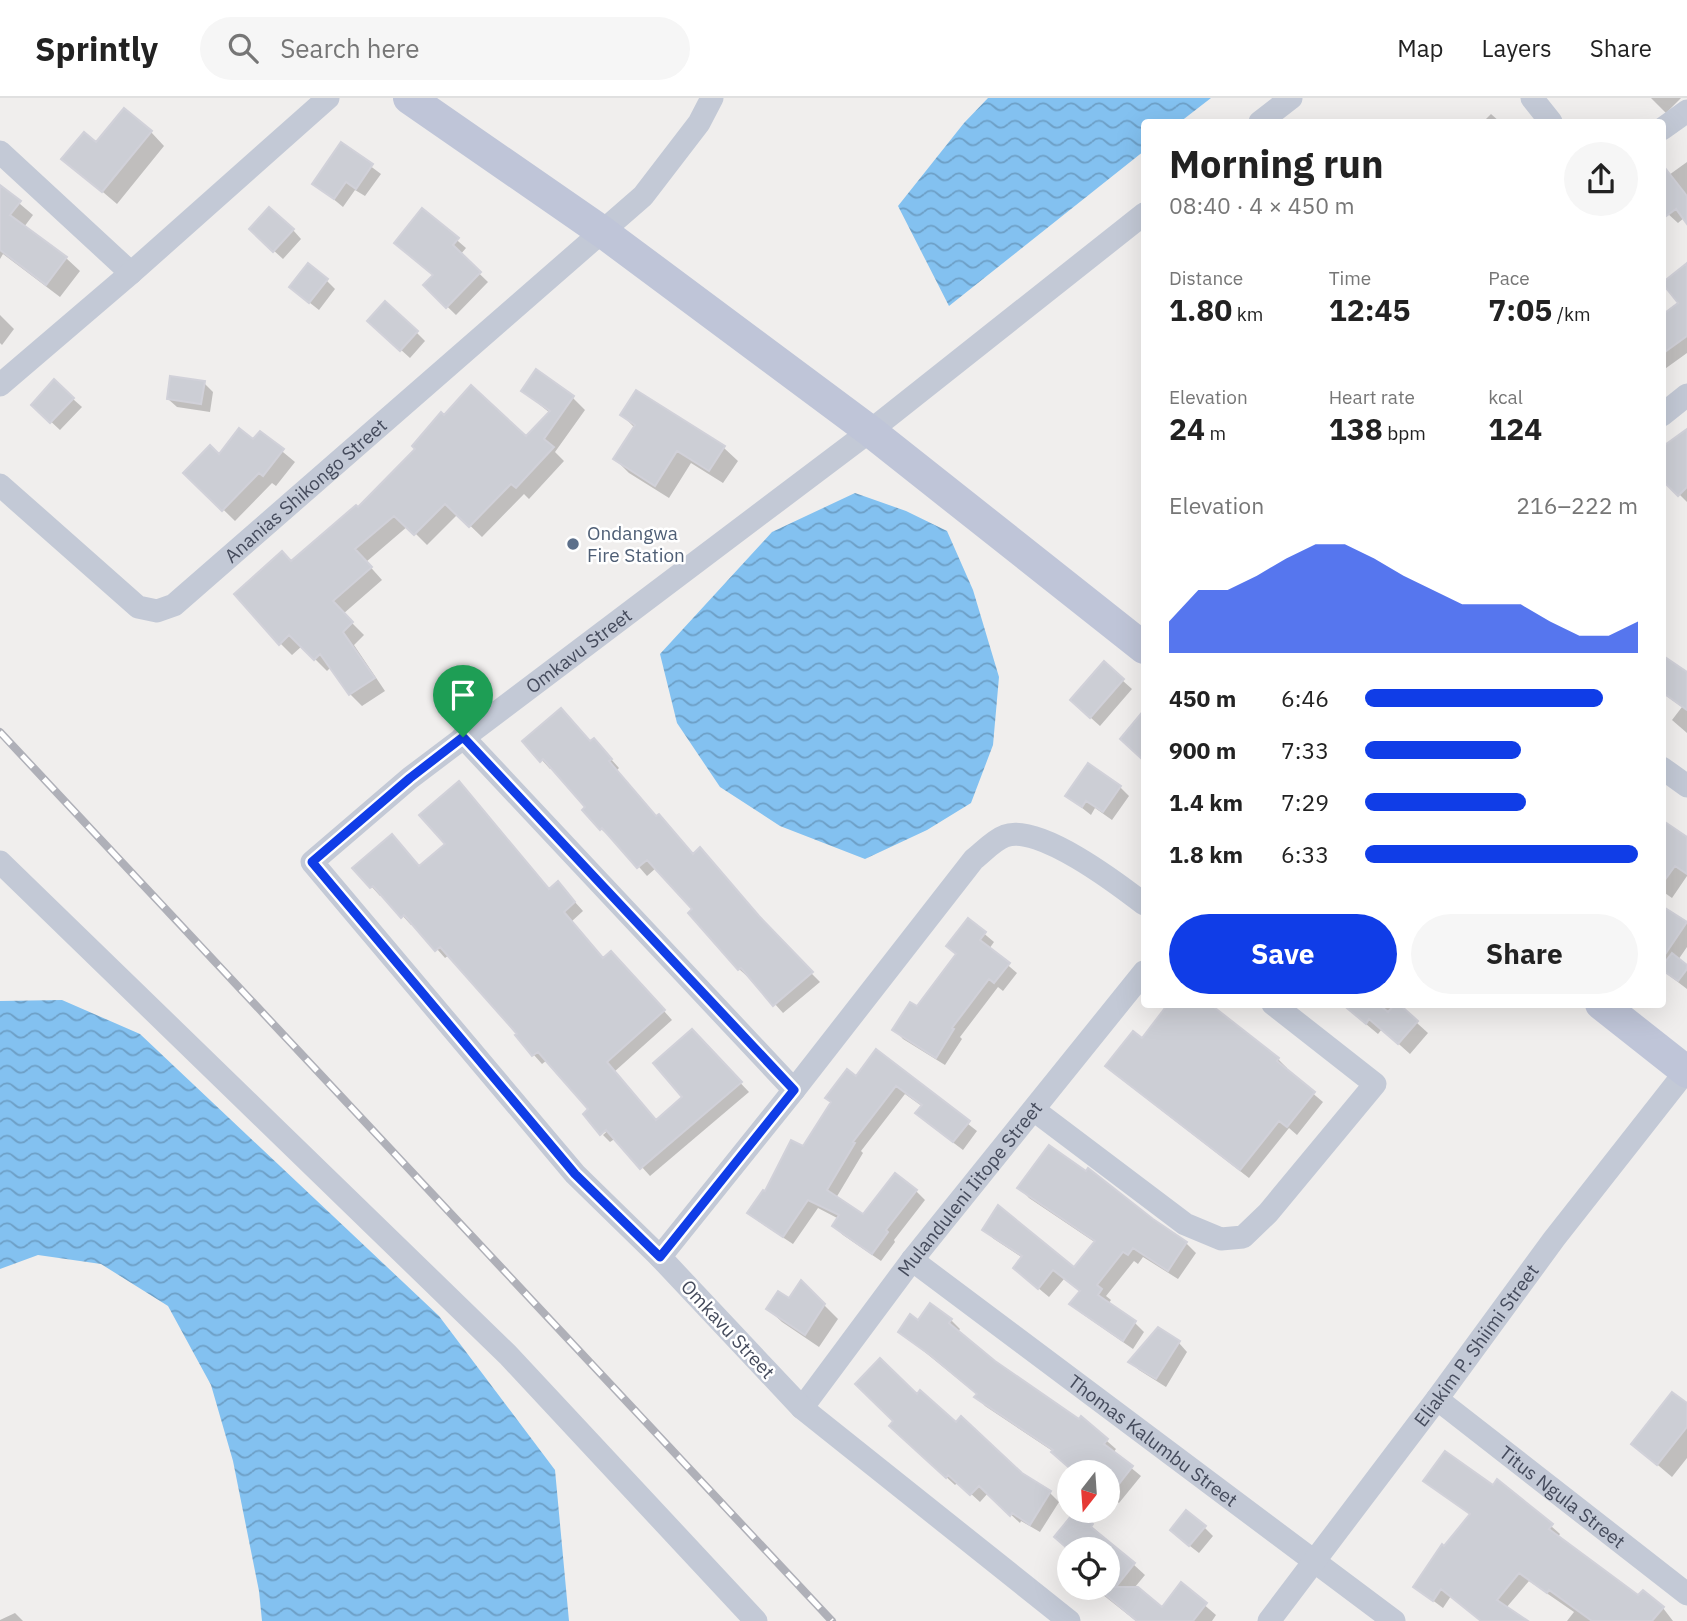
<!DOCTYPE html>
<html lang="en">
<head>
<meta charset="utf-8">
<style>
	body { margin:0; font-family:"IBM Plex Sans",sans-serif; background:#f6f6f6; color:#222; height:100vh; display:flex; flex-direction:column; font-size:26px; white-space:nowrap }
	* { box-sizing:border-box; margin:0 }
	p { font-size:23px; color:#767676 }
	.icon { flex:none; width:38px; height:38px; fill:none; stroke:currentColor; stroke-width:2; stroke-linecap:round; stroke-linejoin:round }
	.map { position:relative; flex:1; overflow:hidden }
	.side { position:absolute; left:1141px; top:21px; width:525px; height:889px; display:flex; flex-direction:column; background:#fff; border-radius:7px; box-shadow:0 7px 28px #0002 }
	.side>* { flex:none }
	.needle { width:46px; rotate:197deg }
	.tools { position:absolute; left:1057px; top:1362px; display:grid; gap:14px }
	.tools a { display:grid; place-items:center; width:63px; height:63px; border-radius:50%; background:#fff; box-shadow:0 7px 28px #0002; font-size:35px }
	.pin { position:absolute; display:grid; place-items:center; width:60px; height:60px; color:#fff; margin:-72px -30px; border-radius:50% 50% 50% 0; rotate:-45deg; box-shadow:0 0 7px #0007 }
	.pin .icon { rotate:45deg }
	.round { display:grid; place-items:center; flex:none; width:74px; height:74px; border-radius:37px; background:#f6f6f6 }
	.headline { display:flex; align-items:center; justify-content:space-between; height:119px; padding:0 28px }
	h1 { font-size:38px; font-weight:700; line-height:52px }
	.figures { display:grid; grid-template-columns:repeat(3,1fr); gap:10px; height:119px; padding:7px 28px }
	.figures div { display:grid; align-content:center }
	.figures b { font-size:30px; font-weight:700 }
	.figures small { font-size:19px; font-weight:400 }
	.figures p { font-size:19px }
	.chart { height:196px; padding:14px 28px }
	.chart p { display:flex; justify-content:space-between }
	.chart svg { width:100%; height:126px; margin-top:7px; fill:#103de7; opacity:.7 }
	.primary-button { display:flex; gap:14px; margin-top:auto; padding:14px 28px }
	.primary-button a { flex:1; height:80px; border-radius:42px; background:#103de7; color:#fff; font-size:28px; font-weight:700; line-height:80px; text-align:center }
	.primary-button a+a { background:#f6f6f6; color:#222 }
	ul { padding:0 28px; list-style:none; font-size:23px }
	li { display:grid; grid-template-columns:112px 84px 1fr; align-items:center; height:52px }
	li i { height:18px; border-radius:9px; background:#103de7 }
	header { display:flex; align-items:center; gap:42px; box-sizing:border-box; height:98px; padding:0 35px; background:#fff; border-bottom:2px solid #e0e0e0 }
	header strong { font-size:33px }
	nav { display:flex; gap:38px; margin-inline-start:auto; font-size:24px }
	.search { width:490px; height:63px; background:#f6f6f6; display:flex; align-items:center; gap:18px; box-sizing:border-box; padding:0 24px; border-radius:38px; color:#767676; font-size:26px }
	.map>svg:first-child { display:block }
	.water { fill:url(#water-waves) }
	.shadow { fill:#0003 }
	.building { fill:#ccced5; stroke:#d1d1d9; stroke-width:2 }
	.lines { fill:none; stroke-linecap:round; stroke-linejoin:round }
	.street { stroke:#c3c9d6; stroke-width:23 }
	.secondary { stroke:#bfc5d8; stroke-width:32 }
	.rail-casing { stroke:#afb0b8; stroke-width:8 }
	.rail { stroke:#fff; stroke-width:5; stroke-dasharray:16; stroke-linecap:butt }
	.route-casing { stroke:#fff; stroke-width:14 }
	.route { stroke:#103de7; stroke-width:9 }
	.service-dot { fill:#5c6f8a; stroke:#fff; stroke-width:2.5 }
	.labels { text-anchor:middle; stroke-width:5; stroke-linejoin:round; paint-order:stroke }
	.street-label { font-size:19px; fill:#454b5c; stroke:#fff }
	.service-label { font-size:19px; fill:#4e5e75; stroke:#fff; text-anchor:start }
</style>
</head>
<body>
<header>
<strong>Sprintly</strong>
<div class="search"><svg class="icon" aria-label="search" viewBox="0 0 24 24"><circle cx="10" cy="10" r="6"/><path d="M15 15l6 6"/></svg>Search here</div>
<nav><a>Map</a><a>Layers</a><a>Share</a></nav>
</header>
<div class="map">
<svg width="1687" height="1523" viewBox="0 0 1687 1523">
	<defs>
		<pattern id="water-waves" width="16" height="10" patternUnits="userSpaceOnUse" patternTransform="scale(1.75)"><rect width="16" height="10" fill="#83c1f0"/><path d="M0 5q4-4 8 0t8 0" fill="none" stroke="#6d9fc6"/></pattern>
	</defs>
	<rect width="100%" height="100%" fill="#f0eeed"/>
	<path class="water" d="M 988,0 L 1211,0 L 1180,24 L 1144,24 L 1144,53 L 949,208 L 898,108 L 964,25 Z
		M 855,395 L 906,413 L 947,433 L 973,492 L 999,579 L 993,647 L 971,705 L 927,732 L 865,761 L 780,728 L 720,689 L 677,625 L 660,556 L 772,434 Z
		M 62,902 L 140,936 L 439,1218 L 555,1372 L 569,1523 L 262,1523 L 259,1493 L 233,1363 L 211,1287 L 168,1208 L 101,1166 L 38,1157 L 0,1171 L 0,903 Z"/>
	<path class="shadow" d="M 1651,0 L 1681,0 L 1666,15 Z
		M 1491,16 L 1500,24 L 1483,24 Z
		M 151,34 L 164,48 L 117,106 L 64,61 L 96,46 Z
		M 341,46 L 381,76 L 365,98 L 355,92 L 343,109 L 314,85 Z
		M 1687,64 L 1687,121 L 1685,119 L 1678,125 L 1667,115 L 1662,125 L 1662,82 Z
		M 0,89 L 33,117 L 24,129 L 66,160 L 80,173 L 60,199 L 3,156 L 0,161 Z
		M 423,113 L 466,150 L 460,157 L 488,184 L 456,217 L 425,187 L 435,178 Z
		M 293,132 L 301,141 L 283,161 L 260,140 Z
		M 1687,167 L 1687,255 L 1662,273 L 1662,219 L 1681,205 Z
		M 327,183 L 335,191 L 319,212 L 300,197 Z
		M 0,217 L 14,231 L 2,247 L 0,245 Z
		M 378,231 L 417,235 L 425,243 L 410,260 Z
		M 537,273 L 573,300 L 585,312 L 555,354 L 564,363 L 529,401 L 524,396 L 482,439 L 458,416 L 427,447 L 408,428 L 366,464 L 382,482 L 343,516 L 364,537 L 354,547 L 385,593 L 362,608 L 350,596 L 331,569 L 327,573 L 302,548 L 292,557 L 280,545 L 291,465 L 358,412 L 526,341 L 550,315 L 523,293 Z
		M 204,285 L 213,294 L 210,314 L 177,309 L 168,301 Z
		M 636,294 L 724,350 L 738,363 L 723,385 L 691,365 L 669,400 L 629,375 L 615,361 L 635,330 L 622,317 Z
		M 73,301 L 82,309 L 60,332 L 33,307 Z
		M 1687,333 L 1687,404 L 1662,379 L 1662,347 L 1667,348 Z
		M 260,335 L 295,364 L 276,388 L 272,385 L 235,423 L 186,375 L 254,344 Z
		M 1662,559 L 1687,576 L 1687,635 L 1672,622 L 1682,609 L 1662,595 Z
		M 1104,566 L 1132,591 L 1100,628 L 1081,611 Z
		M 525,643 L 591,645 L 602,651 L 619,670 L 616,673 L 657,720 L 820,884 L 783,915 L 750,878 L 748,879 L 739,871 L 694,811 L 656,770 L 647,778 L 612,738 L 610,739 L 601,731 L 587,709 L 552,669 L 550,671 Z
		M 1120,689 L 1129,698 L 1112,722 L 1095,710 L 1091,717 L 1067,698 Z
		M 1662,724 L 1687,741 L 1687,778 L 1672,800 L 1662,793 Z
		M 355,770 L 420,770 L 566,794 L 583,813 L 571,824 L 604,862 L 620,864 L 672,922 L 614,974 L 656,1023 L 684,999 L 692,934 L 749,994 L 650,1078 L 616,1040 L 610,1044 L 603,1037 L 614,1027 L 591,1012 L 547,962 L 542,966 L 517,938 L 519,936 L 449,857 L 445,860 L 414,825 L 411,827 L 383,796 L 380,798 Z
		M 1662,810 L 1687,826 L 1687,849 L 1678,862 L 1687,869 L 1687,891 L 1662,872 Z
		M 968,822 L 994,844 L 989,851 L 1017,875 L 1003,893 L 998,889 L 960,939 L 962,941 L 945,967 L 903,941 L 895,932 L 917,910 L 958,857 Z
		M 1342,906 L 1396,906 L 1428,935 L 1410,956 L 1382,931 L 1378,936 Z
		M 1217,914 L 1278,961 L 1287,970 L 1285,972 L 1323,1004 L 1297,1037 L 1289,1030 L 1249,1080 L 1116,977 L 1142,942 Z
		M 876,954 L 977,1033 L 963,1052 L 926,1024 L 918,1015 L 923,1009 L 905,996 L 861,1053 L 863,1055 L 836,1100 L 863,1119 L 916,1093 L 925,1102 L 894,1142 L 895,1144 L 881,1163 L 843,1137 L 834,1128 L 839,1121 L 818,1110 L 793,1146 L 758,1123 L 750,1115 L 804,1051 Z
		M 1020,1090 L 1152,1123 L 1186,1145 L 1196,1155 L 1178,1181 L 1143,1159 L 1138,1166 L 1134,1163 L 1106,1198 L 1111,1202 L 1108,1206 L 1134,1224 L 1144,1234 L 1133,1251 L 1081,1215 L 1072,1206 L 1081,1194 L 1064,1181 L 1049,1199 L 1025,1179 L 1023,1160 L 994,1141 L 984,1132 L 1075,1171 L 1096,1145 L 1029,1100 Z
		M 801,1184 L 838,1221 L 819,1249 L 782,1224 L 768,1211 L 790,1202 Z
		M 951,1222 L 960,1231 L 958,1234 L 994,1264 L 1079,1323 L 1082,1321 L 1116,1351 L 1113,1355 L 1141,1378 L 1119,1405 L 1108,1397 L 1108,1374 L 1054,1354 L 985,1308 L 977,1299 L 978,1297 L 900,1234 L 919,1225 Z
		M 1179,1245 L 1187,1254 L 1166,1289 L 1139,1272 L 1130,1264 Z
		M 917,1298 L 1021,1376 L 1050,1395 L 1059,1404 L 1040,1434 L 1021,1423 L 1020,1425 L 988,1395 L 980,1404 L 958,1384 L 955,1387 L 900,1337 Z
		M 1687,1307 L 1687,1360 L 1672,1379 L 1633,1346 Z
		M 1426,1382 L 1551,1428 L 1560,1436 L 1558,1439 L 1639,1499 L 1663,1510 L 1673,1523 L 1567,1523 L 1574,1514 L 1529,1483 L 1506,1510 L 1525,1523 L 1481,1523 L 1451,1498 L 1443,1510 L 1415,1489 L 1471,1417 Z
		M 1077,1415 L 1145,1477 L 1135,1489 L 1162,1511 L 1181,1487 L 1216,1517 L 1212,1523 L 1136,1523 L 1093,1489 L 1108,1489 L 1108,1451 L 1069,1451 L 1057,1439 Z
		M 1204,1429 L 1213,1438 L 1199,1455 L 1181,1441 Z
		M 15,1515 L 23,1523 L 0,1523 L 0,1522 Z"/>
	<path class="building" d="M 124,10 L 152,33 L 102,94 L 61,61 L 84,34 L 96,44 Z
		M 341,44 L 373,66 L 356,91 L 346,84 L 334,101 L 312,86 Z
		M 1662,66 L 1687,98 L 1687,126 L 1676,111 L 1662,121 Z
		M 0,87 L 21,103 L 10,117 L 67,159 L 46,187 L 0,152 Z
		M 269,109 L 294,131 L 273,154 L 249,131 Z
		M 422,110 L 459,140 L 453,147 L 481,174 L 446,210 L 423,187 L 433,177 L 394,145 Z
		M 308,165 L 328,181 L 309,205 L 289,189 Z
		M 1687,165 L 1687,238 L 1662,256 L 1662,217 L 1678,205 L 1662,185 Z
		M 385,203 L 418,233 L 400,253 L 367,223 Z
		M 536,271 L 574,298 L 544,341 L 554,349 L 516,390 L 511,386 L 469,429 L 445,406 L 414,437 L 394,418 L 355,451 L 372,469 L 333,503 L 353,524 L 343,534 L 375,580 L 349,597 L 320,556 L 314,562 L 289,537 L 279,547 L 234,496 L 282,453 L 291,463 L 356,407 L 358,409 L 415,351 L 412,348 L 441,314 L 444,317 L 471,287 L 526,338 L 550,313 L 521,293 Z
		M 170,278 L 205,283 L 201,306 L 167,301 Z
		M 54,281 L 74,300 L 50,325 L 31,307 Z
		M 636,292 L 725,348 L 709,373 L 677,353 L 655,388 L 613,361 L 635,327 L 620,317 Z
		M 239,330 L 253,341 L 260,333 L 284,351 L 263,378 L 259,375 L 222,413 L 183,375 L 210,347 L 219,356 Z
		M 1687,331 L 1687,389 L 1678,398 L 1662,382 L 1662,349 Z
		M 1662,557 L 1687,574 L 1687,612 L 1662,594 Z
		M 1104,563 L 1124,581 L 1090,620 L 1070,602 Z
		M 561,610 L 590,643 L 594,640 L 612,661 L 609,663 L 656,718 L 659,716 L 693,756 L 700,749 L 759,818 L 813,874 L 773,908 L 741,870 L 738,872 L 688,815 L 692,811 L 647,762 L 637,770 L 602,730 L 600,732 L 582,712 L 585,709 L 543,661 L 540,664 L 522,643 Z
		M 1144,612 L 1144,663 L 1120,641 Z
		M 1088,665 L 1121,688 L 1103,714 L 1086,703 L 1082,709 L 1065,698 Z
		M 459,683 L 549,791 L 558,783 L 575,804 L 564,814 L 603,860 L 611,853 L 665,912 L 607,964 L 656,1022 L 682,999 L 653,965 L 692,931 L 742,984 L 640,1071 L 606,1032 L 600,1037 L 583,1016 L 588,1011 L 538,954 L 532,958 L 515,937 L 517,936 L 440,849 L 435,853 L 404,817 L 401,820 L 373,788 L 370,790 L 352,770 L 392,736 L 419,768 L 445,746 L 419,717 Z
		M 1662,722 L 1687,739 L 1687,776 L 1675,768 L 1662,786 Z
		M 1662,808 L 1687,824 L 1662,861 Z
		M 968,820 L 986,834 L 980,842 L 1010,865 L 994,885 L 989,881 L 952,930 L 954,931 L 936,960 L 892,932 L 910,904 L 917,908 L 956,856 L 946,848 Z
		M 1672,855 L 1687,867 L 1687,871 L 1678,883 L 1662,872 L 1662,868 Z
		M 1168,906 L 1210,906 L 1279,960 L 1277,963 L 1315,994 L 1287,1029 L 1279,1023 L 1240,1072 L 1105,968 L 1133,933 L 1142,940 Z
		M 1342,906 L 1382,906 L 1381,908 L 1388,914 L 1395,906 L 1399,906 L 1418,923 L 1398,946 L 1369,921 L 1366,926 Z
		M 876,951 L 970,1023 L 953,1044 L 915,1015 L 922,1007 L 896,988 L 853,1044 L 855,1045 L 827,1092 L 863,1116 L 895,1075 L 917,1092 L 886,1132 L 888,1134 L 872,1156 L 832,1128 L 839,1117 L 808,1102 L 783,1139 L 747,1115 L 763,1092 L 765,1093 L 791,1042 L 803,1048 L 831,1004 L 825,1000 L 847,971 L 856,978 Z
		M 1049,1047 L 1086,1073 L 1088,1070 L 1153,1121 L 1187,1144 L 1168,1173 L 1133,1150 L 1128,1157 L 1123,1154 L 1097,1187 L 1102,1191 L 1098,1197 L 1136,1223 L 1123,1243 L 1069,1206 L 1080,1193 L 1053,1172 L 1038,1191 L 1013,1170 L 1022,1158 L 982,1132 L 998,1107 L 1074,1169 L 1095,1143 L 1017,1090 Z
		M 801,1182 L 825,1206 L 805,1237 L 766,1211 L 778,1193 L 789,1200 Z
		M 930,1205 L 952,1221 L 949,1225 L 995,1263 L 1079,1321 L 1081,1318 L 1108,1341 L 1104,1346 L 1133,1368 L 1108,1400 L 1108,1374 L 1074,1374 L 1051,1354 L 1053,1352 L 974,1299 L 977,1296 L 930,1257 L 898,1234 L 910,1216 L 918,1222 Z
		M 1158,1229 L 1180,1243 L 1156,1281 L 1128,1264 Z
		M 880,1260 L 917,1296 L 920,1292 L 956,1324 L 961,1318 L 1022,1375 L 1051,1393 L 1030,1427 L 1012,1415 L 1010,1418 L 979,1388 L 970,1397 L 948,1377 L 946,1380 L 889,1328 L 893,1323 L 855,1286 Z
		M 1672,1294 L 1687,1305 L 1687,1329 L 1657,1367 L 1631,1346 Z
		M 1445,1353 L 1493,1387 L 1497,1381 L 1553,1426 L 1549,1431 L 1638,1497 L 1643,1492 L 1664,1509 L 1652,1523 L 1592,1523 L 1549,1492 L 1547,1495 L 1519,1475 L 1497,1502 L 1528,1523 L 1481,1523 L 1441,1491 L 1433,1503 L 1413,1489 L 1442,1446 L 1444,1448 L 1470,1416 L 1423,1383 Z
		M 1076,1412 L 1093,1426 L 1091,1429 L 1135,1465 L 1116,1489 L 1138,1489 L 1162,1509 L 1181,1484 L 1207,1505 L 1193,1523 L 1137,1523 L 1096,1489 L 1108,1489 L 1108,1451 L 1068,1451 L 1054,1439 Z
		M 1186,1412 L 1206,1428 L 1189,1448 L 1170,1432 Z"/>
	<g class="lines">
		<g class="street">
			<path d="M 1532,0 L 1551,24"/>
			<path d="M 1260,24 L 1291,0"/>
			<path d="M 1662,31 L 1687,13"/>
			<path d="M 0,54 L 131,175"/>
			<path d="M 0,287 L 131,175 L 328,0"/>
			<path d="M 1662,317 L 1687,297"/>
			<path id="s1" d="M 0,387 L 138,509 L 157,513 L 174,507 L 643,98 L 699,25 L 712,0"/>
			<path d="M 463,639 L 794,992"/>
			<path d="M 1662,670 L 1687,688"/>
			<path d="M 0,764 L 508,1257 L 756,1523"/>
			<path d="M 1034,1012 L 1185,1126 L 1221,1141 L 1243,1139 L 1268,1115 L 1375,986 L 1273,906"/>
			<path d="M 660,1159 L 794,992 L 974,761 C 983,754 994,742 1005,738 C 1038,725 1118,786 1144,806"/>
			<path id="s2" d="M 912,1162 L 1394,1523"/>
			<path id="s3" d="M 1437,1301 L 1687,1496"/>
			<path id="s4" d="M 802,1310 L 912,1162 L 1144,874"/>
			<path id="s5" d="M 1069,1523 L 802,1310 L 660,1159 L 575,1076 L 312,764 L 410,680 L 870,333 L 1144,116"/>
			<path id="s6" d="M 1269,1523 L 1437,1301 L 1554,1141 L 1686,973"/>
		</g>
		<path class="secondary" d="M 409,0 L 604,135 L 870,333 L 1144,550
			M 1601,906 L 1687,974"/>
		<g class="rail-casing">
			<path id="rail" d="M 0,634 L 832,1523"/>
		</g>
		<use href="#rail" class="rail"/>
	</g>
	<g class="lines">
		<g class="route-casing">
			<path id="route" d="M 463,639 L 794,992 L 660,1159 L 575,1076 L 312,764 L 410,680 Z"/>
		</g>
		<use href="#route" class="route"/>
	</g>
	<circle class="service-dot" cx="573" cy="446" r="7"/>
	<g class="labels">
		<g class="street-label">
			<text dy="7" stroke="none"><textPath href="#s1" startOffset="396">Ananias Shikongo Street</textPath></text>
			<text dy="7" stroke="none"><textPath href="#s5" startOffset="1416">Omkavu Street</textPath></text>
			<text dy="7" stroke="none"><textPath href="#s4" startOffset="276">Mulanduleni Iitope Street</textPath></text>
			<text transform="translate(728 1231) rotate(47)" y="7">Omkavu Street</text>
			<text dy="7" stroke="none"><textPath href="#s6" startOffset="345">Eliakim P. Shiimi Street</textPath></text>
			<text dy="7" stroke="none"><textPath href="#s2" startOffset="301">Thomas Kalumbu Street</textPath></text>
			<text dy="7" stroke="none"><textPath href="#s3" startOffset="159">Titus Ngula Street</textPath></text>
		</g>
		<g class="service-label">
			<text x="587" y="442">Ondangwa<tspan x="587" dy="22">Fire Station</tspan></text>
		</g>
	</g>
</svg>
<div class="tools">
<a><svg class="needle" viewBox="-14 -14 28 28"><path d="M0-13l5 13h-10z" fill="#e53935"/><path d="M0 13l5-13h-10z" fill="#767676"/></svg></a>
<a><svg class="icon" aria-label="locate" viewBox="0 0 24 24"><circle cx="12" cy="12" r="6"/><path d="M12 2v4M12 18v4M2 12h4M18 12h4"/></svg></a>
</div>
<div class="pin" style="left:463px;top:639px;background:#1e9e55"><svg class="icon" aria-label="arrive" viewBox="0 0 24 24"><path d="M6 21V4h12l-3 4 3 4H6"/></svg></div>
<section class="side">
<div class="headline"><div><h1>Morning run</h1><p>08:40 · 4 × 450 m</p></div><a class="round"><svg class="icon" aria-label="share" viewBox="0 0 24 24"><path d="M12 15V3M7 8l5-5 5 5M5 13v7h14v-7"/></svg></a></div>
<div class="figures">
<div><p>Distance</p><b>1.80<small> km</small></b></div>
<div><p>Time</p><b>12:45</b></div>
<div><p>Pace</p><b>7:05<small> /km</small></b></div>
</div>
<div class="figures">
<div><p>Elevation</p><b>24<small> m</small></b></div>
<div><p>Heart rate</p><b>138<small> bpm</small></b></div>
<div><p>kcal</p><b>124</b></div>
</div>
<div class="chart"><p><span>Elevation</span>216–222 m</p>
<svg viewBox="0 0 160 44" preserveAspectRatio="none"><path d="M0 44V33L10 22L20 22L30 17L40 11L50 6L60 6L70 11L80 17L90 22L100 27L110 27L120 27L130 33L140 38L150 38L160 33V44z"/></svg>
</div>
<ul>
<li><b>450 m</b>6:46<i style="width:87%"></i></li>
<li><b>900 m</b>7:33<i style="width:57%"></i></li>
<li><b>1.4 km</b>7:29<i style="width:59%"></i></li>
<li><b>1.8 km</b>6:33<i style="width:100%"></i></li>
</ul>
<div class="primary-button"><a>Save</a><a>Share</a></div>
</section>
</div>
</body>
</html>
